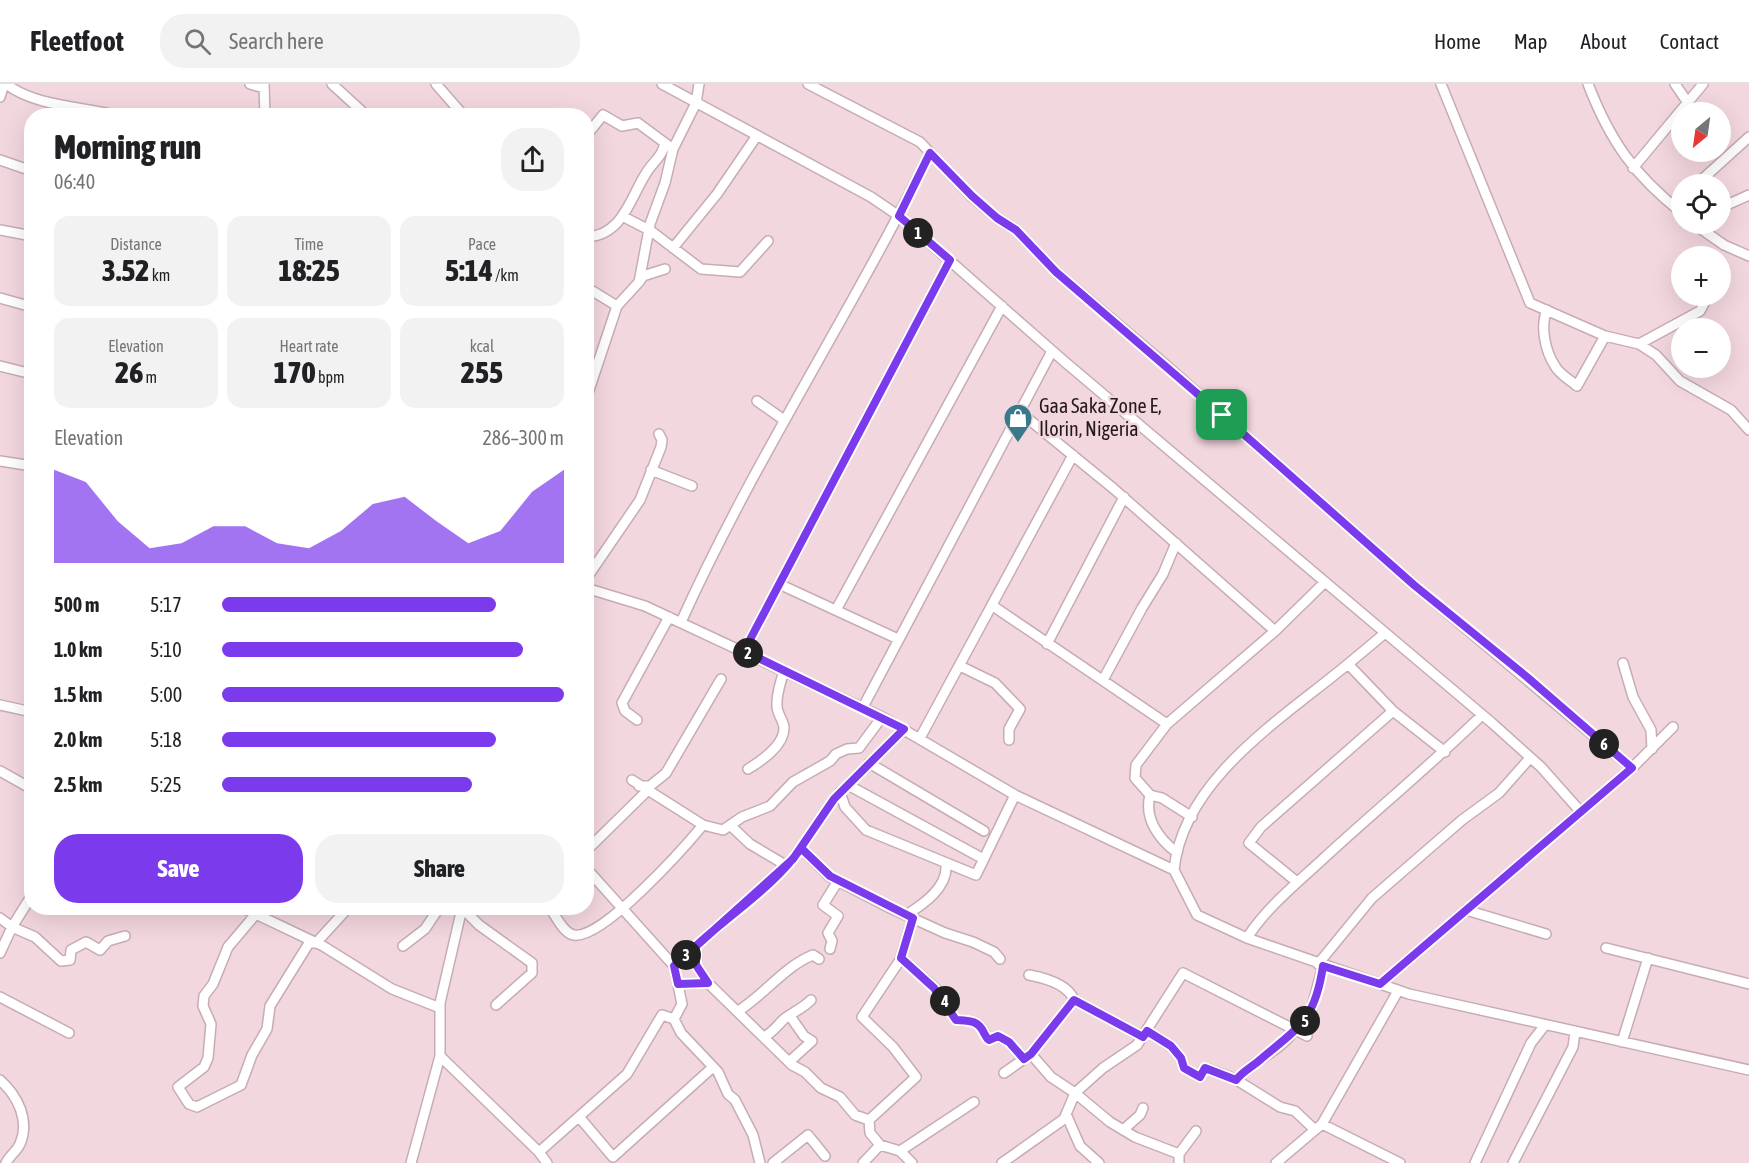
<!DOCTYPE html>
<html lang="en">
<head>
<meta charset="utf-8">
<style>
	body { margin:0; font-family:"Asap Condensed",sans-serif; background:#f2f2f2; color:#202124; height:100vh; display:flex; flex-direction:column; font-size:22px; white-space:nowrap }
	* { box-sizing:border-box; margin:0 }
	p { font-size:20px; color:#757577 }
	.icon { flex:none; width:33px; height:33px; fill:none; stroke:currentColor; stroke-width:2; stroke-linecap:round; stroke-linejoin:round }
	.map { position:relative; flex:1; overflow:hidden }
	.panel { position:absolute; left:24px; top:24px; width:570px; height:807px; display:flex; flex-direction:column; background:#fff; border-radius:24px; box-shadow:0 6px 24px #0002 }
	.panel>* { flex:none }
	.needle { width:39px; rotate:209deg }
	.tools { position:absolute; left:1671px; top:18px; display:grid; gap:12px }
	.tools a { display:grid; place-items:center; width:60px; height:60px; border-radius:50%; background:#fff; box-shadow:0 6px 24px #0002; font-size:30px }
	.pin { position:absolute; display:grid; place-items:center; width:51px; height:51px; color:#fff; margin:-26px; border-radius:12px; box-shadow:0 3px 9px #0006 }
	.km { position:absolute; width:30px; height:30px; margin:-15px; border-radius:50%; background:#222; color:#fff; font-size:16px; line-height:30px; text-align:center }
	.round { display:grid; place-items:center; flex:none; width:63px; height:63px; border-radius:24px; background:#f2f2f2 }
	.summary { display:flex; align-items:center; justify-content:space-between; height:102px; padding:0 30px }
	h1 { font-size:33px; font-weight:800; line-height:45px }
	.figures { display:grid; grid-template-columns:repeat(3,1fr); gap:9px; height:102px; padding:6px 30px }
	.figures div { display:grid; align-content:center; border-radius:15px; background:#f2f2f2; text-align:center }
	.figures b { font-size:30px; font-weight:800 }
	.figures small { font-size:16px; font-weight:400 }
	.figures p { font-size:16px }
	.chart { height:168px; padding:12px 30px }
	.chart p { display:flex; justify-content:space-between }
	.chart svg { width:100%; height:108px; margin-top:6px; fill:#7c3aed; opacity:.7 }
	.button { display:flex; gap:12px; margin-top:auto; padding:12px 30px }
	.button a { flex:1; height:69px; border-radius:24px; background:#7c3aed; color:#fff; font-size:24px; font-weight:800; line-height:69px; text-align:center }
	.button a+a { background:#f2f2f2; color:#202124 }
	ul { padding:0 30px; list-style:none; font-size:20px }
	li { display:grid; grid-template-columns:96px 72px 1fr; align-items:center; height:45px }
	li i { height:15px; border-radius:8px; background:#7c3aed }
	header { display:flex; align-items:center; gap:36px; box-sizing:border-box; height:84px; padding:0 30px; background:#fff; border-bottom:2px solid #e0e0e0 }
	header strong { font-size:28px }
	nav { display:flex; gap:33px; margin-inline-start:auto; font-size:21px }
	.search { width:420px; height:54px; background:#f2f2f2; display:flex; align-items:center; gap:15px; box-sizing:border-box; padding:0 21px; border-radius:24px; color:#757577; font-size:22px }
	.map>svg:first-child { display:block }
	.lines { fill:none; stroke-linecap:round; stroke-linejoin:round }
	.minor-casing { stroke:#c7acb3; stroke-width:12 }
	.minor { stroke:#fff; stroke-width:9 }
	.route-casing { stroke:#fff; stroke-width:12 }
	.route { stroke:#7c3aed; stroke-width:8 }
	.labels { text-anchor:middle; stroke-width:5; stroke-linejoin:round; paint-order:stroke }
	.poi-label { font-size:20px; fill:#241a1d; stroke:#f3d7de; text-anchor:start }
</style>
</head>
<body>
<header>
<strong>Fleetfoot</strong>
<div class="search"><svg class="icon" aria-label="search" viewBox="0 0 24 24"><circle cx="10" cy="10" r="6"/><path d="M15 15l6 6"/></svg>Search here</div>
<nav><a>Home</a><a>Map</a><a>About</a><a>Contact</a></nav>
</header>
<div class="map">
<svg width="1749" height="1079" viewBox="0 0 1749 1079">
	<rect width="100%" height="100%" fill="#f3d7de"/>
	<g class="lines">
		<g class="minor-casing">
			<path id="minor" d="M 6,0 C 36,23 83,22 119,32
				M 250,0 L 264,4
				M 264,0 L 265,32
				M 332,0 L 367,32
				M 436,0 L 464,32
				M 662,0 L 871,113 L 899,132 L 1065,278 L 1492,639 L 1541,683 L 1580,727
				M 808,0 L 920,58 L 972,113 L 997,134 L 1016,146 L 1056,188 L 1159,275 L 1414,501 L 1632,684
				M 1441,0 L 1530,219 L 1605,252 L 1639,260 L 1656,271 L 1680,297 L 1731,326 L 1749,346
				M 1588,0 C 1610,57 1634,91 1682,129
				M 1675,0 L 1688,19
				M 0,13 L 4,0
				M 586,52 L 603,31 L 622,42 L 638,39 L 665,59
				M 0,76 L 32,87
				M 1633,84 L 1703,0
				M 1697,100 L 1749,53
				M 1720,124 L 1749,111
				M 624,133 L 651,147 L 701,185 L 740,188 L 768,157
				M 1694,140 L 1724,161 L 1749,172
				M 0,146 L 32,152
				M 586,153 C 622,152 630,115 645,91 C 652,78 662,74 665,59 L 673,65
				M 673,164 L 717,110 L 756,53
				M 639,198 L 643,192 L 665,185
				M 586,203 L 617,222
				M 0,214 L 32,223
				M 1547,226 C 1540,242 1545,267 1555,282 C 1559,290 1570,296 1577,302 L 1605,252
				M 1639,260 L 1700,227 L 1708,212
				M 0,282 L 32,290
				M 586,315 L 617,222 L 639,198 L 650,140 L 665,99 L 673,65 L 696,19 L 699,0
				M 757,317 L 784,336
				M 1021,329 L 1114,405 L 1275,547 L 1324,499
				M 0,377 L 32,382
				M 651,386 L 692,402
				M 586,495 L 640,416 L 661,363 L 662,356 L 659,350
				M 779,500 L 898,555
				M 586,504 L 645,522 L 882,633 L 1015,711 L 1174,786 L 1197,831 L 1247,854 L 1409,910 L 1749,986
				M 993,522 L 1167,640 L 1275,547
				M 836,526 L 1002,222
				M 681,538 C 754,376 852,228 930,69
				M 1384,550 L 1348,580 L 1393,627 L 1445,668
				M 1047,560 L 1124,413
				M 744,567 L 950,176
				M 1623,579 L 1633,613 L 1651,646 L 1652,665
				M 960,582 L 995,599 L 1020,625 L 1009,645 L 1009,656
				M 1103,596 L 1142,524 L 1163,490 L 1176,459
				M 0,621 L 32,628
				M 863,623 L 1052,267
				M 637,636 L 625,627 L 622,619 L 669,533
				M 1167,640 L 1136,681 L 1135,694 L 1150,711 C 1144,734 1158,754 1176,768
				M 920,654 L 1073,371
				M 869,679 L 984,747
				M 748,685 C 761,677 784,662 784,644 C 784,637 777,630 777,622 C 776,610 781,598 784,586
				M 0,687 L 32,705
				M 632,696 L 703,741 L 723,746 L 742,733 L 770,722 L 793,698 L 830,677 L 836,670 L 847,665 L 859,664 L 882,633
				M 848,701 L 978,772
				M 639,702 L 650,702 L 666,689 L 721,595
				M 840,708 L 845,723 L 866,746 L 976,791 L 1015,711
				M 1150,711 L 1162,714 L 1192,733
				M 731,742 L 750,760 L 787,782
				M 589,764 L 647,707
				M 801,764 L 830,793 L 890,824 L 945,849 L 973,858 L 994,868 L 1000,875
				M 586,784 L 674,882 L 682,920 L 674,935 L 681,949 L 718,988 L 728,1010 L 735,1016 L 753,1051 L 760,1079
				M 1174,786 C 1183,695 1283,634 1348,580
				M 1297,798 L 1249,759 L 1261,743 L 1393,627
				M 32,811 L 12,843 L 35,853 L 61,877 L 70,876 L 71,866 L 86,858 L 100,866 L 108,857 L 125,852
				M 243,824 L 323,862 L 392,905 L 440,924
				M 261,824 L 228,863 L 213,900 L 204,912 L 203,922 L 211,940 L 208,974 L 204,983 L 178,1003 L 189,1020 L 197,1023 L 241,1001 L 252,971 L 267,945 L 270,922 L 309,859 L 316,859 L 348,824
				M 462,824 L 479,841 L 532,879 L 532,889 L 496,921
				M 550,824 C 556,832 563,849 574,851 C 602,856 684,764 703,741
				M 1466,826 L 1546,850
				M 906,831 C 924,820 948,803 946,781
				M 0,834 L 12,843 L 0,869
				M 1247,854 C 1266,824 1297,799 1323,775 C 1375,727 1431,681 1482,631
				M 403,862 L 425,845 L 439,824
				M 696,862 L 696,881 L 708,899
				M 1606,864 L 1749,900
				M 830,865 L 832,857 L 828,849 L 838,832 L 823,821 L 838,797
				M 901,874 L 935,904 L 956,936 C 970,937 978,936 984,948 C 986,951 986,954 989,956 L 997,952 L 1009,958 L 1024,975
				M 1318,880 L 1372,814 L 1462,736 L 1499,709 L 1530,674
				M 674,882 L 793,775 L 834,715 L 904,645
				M 1029,891 C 1045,894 1068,900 1074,916
				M 678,900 L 708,899 L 792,981 L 805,988 L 821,1004 L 840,1013 L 855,1031 L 869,1036 L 870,1049 L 880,1061
				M 1380,900 L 1632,684 L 1673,643
				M 0,913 L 69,949
				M 738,927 C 764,911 785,882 813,871 L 819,875
				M 1293,945 L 1309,934 L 1323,882
				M 1147,947 L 1171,962 L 1181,974 L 1184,984 L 1200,993 L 1205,984 L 1235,995 L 1280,1023 L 1295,1027 L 1315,1046
				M 764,953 C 773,948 776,943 783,936 C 792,928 801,926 811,916
				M 1622,958 L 1648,874
				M 1031,970 L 1074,916 L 1143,953
				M 440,972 L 539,1068
				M 789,978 L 812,957 L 804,952 L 790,932
				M 0,996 C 18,1012 30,1037 20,1060 C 16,1068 10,1071 6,1079
				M 1236,996 C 1252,976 1282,967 1295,945
				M 1066,1030 L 1080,1062 L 1099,1079
				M 580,1034 L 613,1073 L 713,983
				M 869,1036 L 916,993 L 893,963 L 862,933 L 900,876 L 913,834
				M 1322,1040 L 1400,1079
				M 1123,1046 L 1140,1031 L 1143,1024
				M 1179,1070 L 1196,1047
				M 411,1079 L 440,972 L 440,919 L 462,824
				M 547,1079 L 539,1068 L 627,990 L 662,931 L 674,935
				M 773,1079 L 808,1051 L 825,1072
				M 863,1079 L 880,1061 L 900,1067
				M 912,1079 L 900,1067 L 974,1018
				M 1002,1079 L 1064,1035 L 1075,1009 L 1051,993 L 1031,970 L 1004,989
				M 1179,1079 L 1179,1070 L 1135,1053 L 1110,1038 L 1075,1009 L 1103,984 L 1137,961 L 1183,889 L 1307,952
				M 1276,1079 L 1322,1040 L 1398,907
				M 1475,1079 L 1531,959 L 1545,941
				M 1513,1079 L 1573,963 L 1575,948"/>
		</g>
		<use href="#minor" class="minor"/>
	</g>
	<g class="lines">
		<g class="route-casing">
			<path id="route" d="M 1222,331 L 1056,188 L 1016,146 L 997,134 L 972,112 L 930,69 L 899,132 L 950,176 L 744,567 L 904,645 L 834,715 L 793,775 L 674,882 L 678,900 L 708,899 L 696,881 L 696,862 C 730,830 774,803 801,764 L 830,792 L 913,834 L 901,874 L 934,904 L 956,936 C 970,937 978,936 984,949 C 986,952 986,954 989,956 L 998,952 L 1009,958 L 1024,975 L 1031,970 L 1074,916 L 1143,953 L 1147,947 L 1171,962 L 1181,974 L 1184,984 L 1200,993 L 1205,984 L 1236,996 C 1243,987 1252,983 1261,975 C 1299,943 1315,936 1323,882 L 1380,900 L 1632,684 L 1527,593 L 1414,501 L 1222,331"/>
		</g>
		<use href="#route" class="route"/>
	</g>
	<defs>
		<g id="shop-pin" transform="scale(1.5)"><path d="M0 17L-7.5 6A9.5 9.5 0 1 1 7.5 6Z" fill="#387a8b" stroke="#f3d7de"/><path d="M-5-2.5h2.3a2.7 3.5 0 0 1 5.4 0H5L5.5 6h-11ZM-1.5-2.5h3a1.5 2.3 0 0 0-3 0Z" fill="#fff"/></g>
	</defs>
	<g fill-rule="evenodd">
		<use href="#shop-pin" x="1018" y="334"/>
	</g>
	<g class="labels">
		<g class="poi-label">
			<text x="1039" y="329">Gaa Saka Zone E,<tspan x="1039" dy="23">Ilorin, Nigeria</tspan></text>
		</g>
	</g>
</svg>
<div class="tools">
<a><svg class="needle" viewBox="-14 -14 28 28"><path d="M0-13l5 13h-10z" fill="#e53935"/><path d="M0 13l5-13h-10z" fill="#757577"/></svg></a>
<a><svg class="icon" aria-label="locate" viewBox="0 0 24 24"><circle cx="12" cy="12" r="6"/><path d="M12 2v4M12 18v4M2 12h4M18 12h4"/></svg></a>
<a>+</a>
<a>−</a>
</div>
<div class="pin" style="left:1222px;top:331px;background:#1e9e55"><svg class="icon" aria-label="arrive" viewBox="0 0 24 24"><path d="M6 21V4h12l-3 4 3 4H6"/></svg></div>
<b class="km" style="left:918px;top:149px">1</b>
<b class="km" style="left:748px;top:569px">2</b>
<b class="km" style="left:686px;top:871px">3</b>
<b class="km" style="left:945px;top:917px">4</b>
<b class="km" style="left:1305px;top:937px">5</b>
<b class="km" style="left:1604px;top:660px">6</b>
<section class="panel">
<div class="summary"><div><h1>Morning run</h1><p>06:40</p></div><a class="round"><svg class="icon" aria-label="share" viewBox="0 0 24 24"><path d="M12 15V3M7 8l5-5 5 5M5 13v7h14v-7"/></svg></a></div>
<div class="figures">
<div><p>Distance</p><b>3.52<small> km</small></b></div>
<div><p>Time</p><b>18:25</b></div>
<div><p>Pace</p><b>5:14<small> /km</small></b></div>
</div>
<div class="figures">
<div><p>Elevation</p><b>26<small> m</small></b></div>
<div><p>Heart rate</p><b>170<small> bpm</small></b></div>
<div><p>kcal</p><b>255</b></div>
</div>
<div class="chart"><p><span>Elevation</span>286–300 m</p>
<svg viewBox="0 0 160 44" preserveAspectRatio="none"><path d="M0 44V6L10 11L20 27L30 38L40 36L50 29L60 29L70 36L80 38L90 31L100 20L110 17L120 27L130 36L140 31L150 15L160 6V44z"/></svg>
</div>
<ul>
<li><b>500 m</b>5:17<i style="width:80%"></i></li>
<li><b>1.0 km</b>5:10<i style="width:88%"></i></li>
<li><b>1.5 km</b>5:00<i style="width:100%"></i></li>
<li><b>2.0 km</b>5:18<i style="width:80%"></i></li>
<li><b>2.5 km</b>5:25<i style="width:73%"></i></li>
</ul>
<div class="button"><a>Save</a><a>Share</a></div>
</section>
</div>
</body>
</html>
